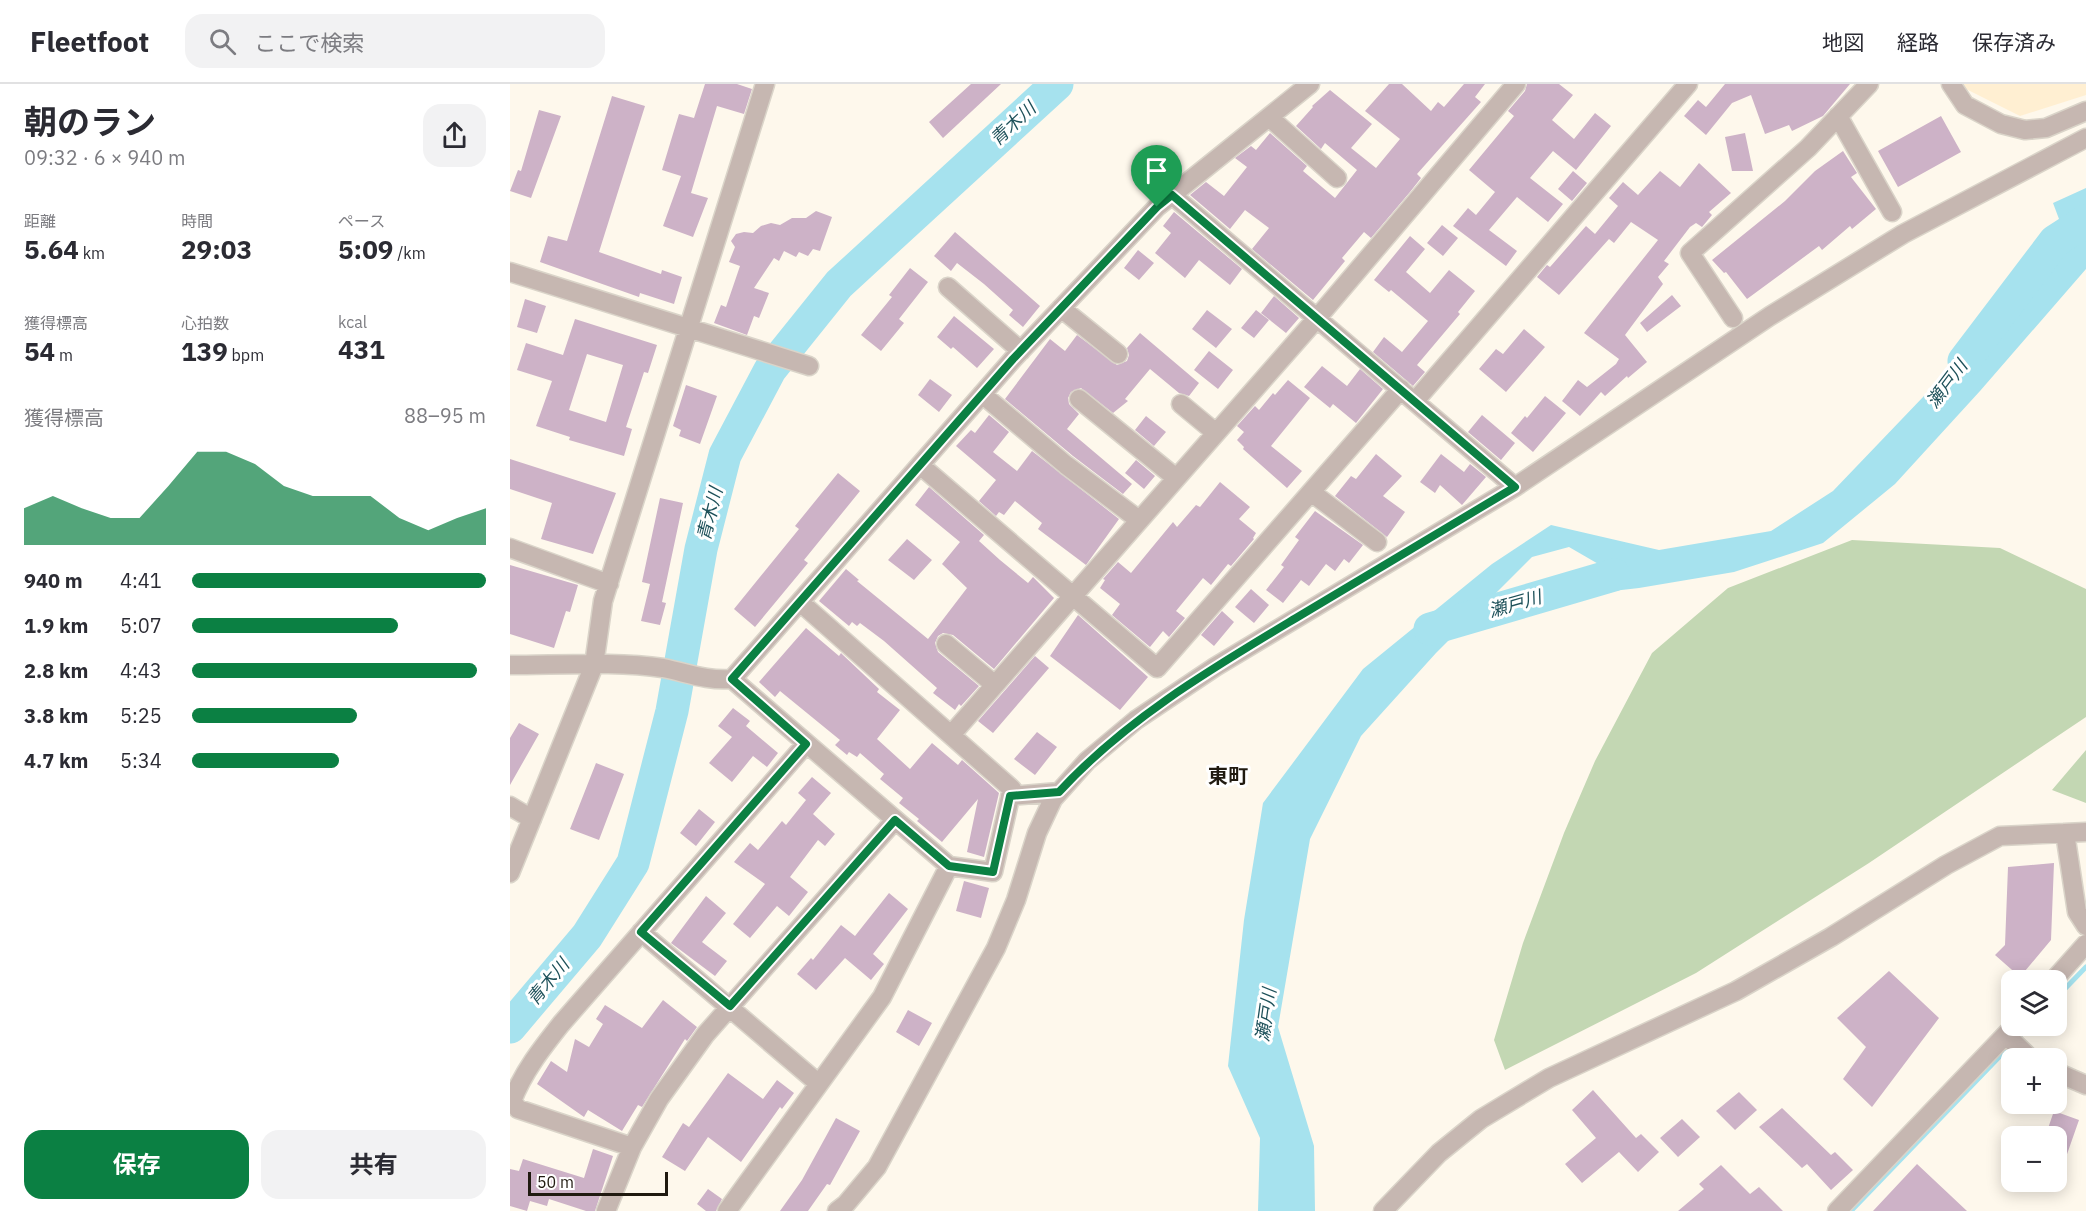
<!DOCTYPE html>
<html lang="ja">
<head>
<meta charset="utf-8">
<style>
	body { margin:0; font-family:"IBM Plex Sans","Noto Sans JP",sans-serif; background:#f2f2f3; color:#2b2b33; height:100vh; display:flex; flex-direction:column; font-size:22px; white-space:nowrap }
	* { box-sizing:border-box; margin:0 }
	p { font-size:20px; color:#7c7c81 }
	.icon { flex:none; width:33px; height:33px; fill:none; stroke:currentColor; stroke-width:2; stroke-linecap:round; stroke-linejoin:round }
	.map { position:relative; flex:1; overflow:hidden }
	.sheet { display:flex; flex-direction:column; background:#fff; width:510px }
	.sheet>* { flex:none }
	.buttons { position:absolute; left:1491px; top:886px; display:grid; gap:12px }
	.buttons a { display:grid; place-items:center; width:66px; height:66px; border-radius:12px; background:#fff; box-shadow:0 3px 15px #0003; font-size:30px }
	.scale { position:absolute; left:18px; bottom:15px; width:140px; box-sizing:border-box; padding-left:6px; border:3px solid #201a10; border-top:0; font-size:16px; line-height:21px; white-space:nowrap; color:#201a10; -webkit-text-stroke:4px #fff; paint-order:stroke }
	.pin { position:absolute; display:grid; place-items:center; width:51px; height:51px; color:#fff; margin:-62px -26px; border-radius:50% 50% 50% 0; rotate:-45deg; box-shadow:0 0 6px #0007 }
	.pin .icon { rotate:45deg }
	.round { display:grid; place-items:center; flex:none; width:63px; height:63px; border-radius:18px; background:#f2f2f3 }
	.head { display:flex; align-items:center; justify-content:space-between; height:102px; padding:0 24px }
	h1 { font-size:33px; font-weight:700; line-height:45px }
	.stats { display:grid; grid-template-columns:repeat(3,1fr); gap:9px; height:102px; padding:6px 24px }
	.stats div { display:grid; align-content:center }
	.stats b { font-size:26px; font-weight:700 }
	.stats small { font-size:16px; font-weight:400 }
	.stats p { font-size:16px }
	.chart { height:168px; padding:12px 24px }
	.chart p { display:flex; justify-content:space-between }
	.chart svg { width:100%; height:108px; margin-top:6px; fill:#0b8043; opacity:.7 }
	.cta { display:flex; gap:12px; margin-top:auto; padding:12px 24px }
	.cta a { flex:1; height:69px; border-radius:18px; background:#0b8043; color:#fff; font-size:24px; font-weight:700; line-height:69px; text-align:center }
	.cta a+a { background:#f2f2f3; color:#2b2b33 }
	ul { padding:0 24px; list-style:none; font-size:20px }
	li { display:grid; grid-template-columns:96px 72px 1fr; align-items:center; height:45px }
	li i { height:15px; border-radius:8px; background:#0b8043 }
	header { display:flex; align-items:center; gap:36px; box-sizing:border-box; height:84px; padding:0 30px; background:#fff; border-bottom:2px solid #e1e1e2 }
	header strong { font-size:28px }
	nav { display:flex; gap:33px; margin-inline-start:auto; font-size:21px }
	.search { width:420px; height:54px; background:#f2f2f3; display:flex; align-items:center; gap:15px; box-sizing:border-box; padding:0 21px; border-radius:18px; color:#7c7c81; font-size:22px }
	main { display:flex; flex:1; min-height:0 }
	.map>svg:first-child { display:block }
	.built { fill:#ffefd2 }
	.green { fill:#c3d7b3 }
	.water { fill:#a6e2ee }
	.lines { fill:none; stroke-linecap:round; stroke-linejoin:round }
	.stream { stroke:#a6e2ee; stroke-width:5 }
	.river { stroke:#a6e2ee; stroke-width:33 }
	.building { fill:#cdb2c7; fill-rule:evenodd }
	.street-casing { stroke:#dad4c9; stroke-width:21 }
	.street { stroke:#c6b7b1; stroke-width:18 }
	.route-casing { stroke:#fff; stroke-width:12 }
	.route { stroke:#0b8043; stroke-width:8 }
	.labels { text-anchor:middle; stroke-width:6; stroke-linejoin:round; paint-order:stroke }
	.water-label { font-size:18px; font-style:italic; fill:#1e515a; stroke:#fff }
	.quarter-label { font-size:20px; font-weight:bold; fill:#201a10; stroke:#fff }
</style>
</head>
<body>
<header>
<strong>Fleetfoot</strong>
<div class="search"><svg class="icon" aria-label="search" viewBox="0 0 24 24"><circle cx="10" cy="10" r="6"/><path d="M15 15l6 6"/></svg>ここで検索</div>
<nav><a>地図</a><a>経路</a><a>保存済み</a></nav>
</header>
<main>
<section class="sheet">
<div class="head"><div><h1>朝のラン</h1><p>09:32 · 6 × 940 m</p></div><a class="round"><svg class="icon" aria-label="share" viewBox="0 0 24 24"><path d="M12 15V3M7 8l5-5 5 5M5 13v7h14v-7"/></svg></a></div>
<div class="stats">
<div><p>距離</p><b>5.64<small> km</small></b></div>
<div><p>時間</p><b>29:03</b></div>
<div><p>ペース</p><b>5:09<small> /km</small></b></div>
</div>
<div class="stats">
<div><p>獲得標高</p><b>54<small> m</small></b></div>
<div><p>心拍数</p><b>139<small> bpm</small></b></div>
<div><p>kcal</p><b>431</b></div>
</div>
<div class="chart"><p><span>獲得標高</span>88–95 m</p>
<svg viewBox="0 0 160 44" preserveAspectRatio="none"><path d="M0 44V29L10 24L20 29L30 33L40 33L50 20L60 6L70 6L80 11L90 20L100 24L110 24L120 24L130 33L140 38L150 33L160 29V44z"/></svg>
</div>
<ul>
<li><b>940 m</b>4:41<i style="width:100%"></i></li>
<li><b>1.9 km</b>5:07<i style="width:70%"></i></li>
<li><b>2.8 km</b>4:43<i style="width:97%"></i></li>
<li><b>3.8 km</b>5:25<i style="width:56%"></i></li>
<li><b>4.7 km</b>5:34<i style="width:50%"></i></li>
</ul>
<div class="cta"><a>保存</a><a>共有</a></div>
</section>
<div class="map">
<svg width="1576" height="1127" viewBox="0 0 1576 1127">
	<rect width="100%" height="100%" fill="#fef8ec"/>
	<path class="built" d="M 1451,0 L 1576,0 L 1576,11 L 1510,32 L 1454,4 Z"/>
	<path class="green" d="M 1342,456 L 1490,464 L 1576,505 L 1576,633 L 1359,779 L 1186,889 L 995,986 L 984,956 L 1013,859 L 1054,749 L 1085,677 L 1142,569 L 1218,504 Z
		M 1576,666 L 1576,719 L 1542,706 Z"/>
	<path class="water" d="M 1576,104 L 1576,185 L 1470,307 L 1385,400 L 1313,459 L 1224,488 L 1129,504 L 1042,514 L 1097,485 L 1059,463 L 1022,473 L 926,569 L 851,652 L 800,755 L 768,943 L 804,1062 L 805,1127 L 748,1127 L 750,1054 L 718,982 L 734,836 L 753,719 L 853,585 L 982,480 L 1041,441 L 1149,466 L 1261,447 L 1323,407 L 1482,241 L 1555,151 L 1543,119 Z"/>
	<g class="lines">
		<path class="stream" d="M 1546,914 L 1576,883
			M 1341,1127 L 1519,942"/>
		<path class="river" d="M 1454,277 L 1545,157 L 1576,137
			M 920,545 L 1104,491
			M 0,943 L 77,852 L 123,779 L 162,627 L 191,465 L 215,371 L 260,286 L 329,200 L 547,0"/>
	</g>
	<path class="building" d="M 195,0 L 227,0 L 242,5 L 234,30 L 207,22 L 181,109 L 198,114 L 183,153 L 153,142 L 171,92 L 152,86 L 169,30 L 184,34 Z
		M 461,0 L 491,0 L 433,54 L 419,38 Z
		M 879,0 L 892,0 L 921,27 L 928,18 L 934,23 L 954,0 L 975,0 L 965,13 L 971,18 L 907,90 L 911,94 L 900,108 L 861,154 L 854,148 L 832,174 L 835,177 L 803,216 L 742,165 L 759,144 L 735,126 L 720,145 L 680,111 L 696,98 L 714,112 L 737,83 L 725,74 L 741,62 L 746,66 L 760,49 L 797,82 L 793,87 L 825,114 L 847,86 L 815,59 L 811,65 L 786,42 L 803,23 L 802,22 L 820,6 L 862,40 L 841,64 L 866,84 L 890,55 L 855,27 Z
		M 1017,0 L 1049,0 L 1063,11 L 1042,36 L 1064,55 L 1085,29 L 1101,42 L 1066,86 L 1043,67 L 1020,94 L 1053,120 L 1038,138 L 1007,113 L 979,146 L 1007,167 L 996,182 L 943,142 L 958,124 L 966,131 L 985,108 L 959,86 L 1004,32 L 998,27 L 1015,7 Z
		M 1215,0 L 1340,0 L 1313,32 L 1282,47 L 1279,41 L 1255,50 L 1241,11 L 1222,19 L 1196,51 L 1174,32 L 1188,16 L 1196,23 Z
		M 102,12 L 135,22 L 89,168 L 151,190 L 152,186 L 172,193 L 164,220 L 130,209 L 129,213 L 30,178 L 38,152 L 57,157 Z
		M 29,26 L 51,32 L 21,114 L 0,107 L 8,86 L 11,87 Z
		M 1431,32 L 1451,68 L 1388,103 L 1368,67 Z
		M 1235,49 L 1243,87 L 1222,87 L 1215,53 Z
		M 1333,67 L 1347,89 L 1341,93 L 1366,125 L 1342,145 L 1340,142 L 1312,166 L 1309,162 L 1237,215 L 1216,188 L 1214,189 L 1202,176 L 1275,117 L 1305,87 Z
		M 1189,79 L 1221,109 L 1199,128 L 1202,131 L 1192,143 L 1186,139 L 1180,143 L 1154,177 L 1159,180 L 1148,193 L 1153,200 L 1115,251 L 1137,278 L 1118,294 L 1117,292 L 1095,312 L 1091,308 L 1070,332 L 1052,317 L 1068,296 L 1077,303 L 1106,280 L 1109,275 L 1074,249 L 1148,156 L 1121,138 L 1104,159 L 1099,155 L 1049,211 L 1027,193 L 1037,181 L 1040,183 L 1076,142 L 1085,150 L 1108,122 L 1099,114 L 1113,98 L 1128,111 L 1150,87 L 1170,103 Z
		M 1063,87 L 1077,99 L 1062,117 L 1048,105 Z
		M 306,127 L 322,133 L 310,167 L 303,165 L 298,172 L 289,168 L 286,173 L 274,167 L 269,177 L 264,174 L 244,204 L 259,209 L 249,234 L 244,232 L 237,251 L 204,239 L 211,221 L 216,223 L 230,182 L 219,178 L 225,163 L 221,157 L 226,150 L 234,148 L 243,149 L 251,142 L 261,139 L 270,141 L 282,134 L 296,134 Z
		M 664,128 L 732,185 L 720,201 L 689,176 L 675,194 L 645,169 L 661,149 L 653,142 Z
		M 932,141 L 948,154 L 933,172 L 917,159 Z
		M 445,148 L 530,222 L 513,243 L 499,231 L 503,226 L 474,200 L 447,179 L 441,187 L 424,172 Z
		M 900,152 L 915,165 L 896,188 L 920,209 L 939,186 L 965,207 L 948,228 L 950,230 L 907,281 L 915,288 L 903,302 L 863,268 L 874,253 L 892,268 L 918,237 L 881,206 L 879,208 L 864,196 Z
		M 628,166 L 644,179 L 629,196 L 614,184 Z
		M 400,184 L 418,198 L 389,235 L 394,239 L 371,267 L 351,251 L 382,213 L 379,211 Z
		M 1162,211 L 1171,222 L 1137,248 L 1130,239 Z
		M 764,212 L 789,234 L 776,249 L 751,229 Z
		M 15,215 L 36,222 L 27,249 L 7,243 Z
		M 697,226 L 722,245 L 706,264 L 682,245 Z
		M 746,226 L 759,236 L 744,254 L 731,244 Z
		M 444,232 L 484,265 L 467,284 L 443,263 L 441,265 L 427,253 Z
		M 65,235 L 147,261 L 138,289 L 134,288 L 116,343 L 122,345 L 114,372 L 59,356 L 60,353 L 26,342 L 42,297 L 7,286 L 16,259 L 53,271 ZM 77,270 L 113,281 L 96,338 L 59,326 Z
		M 1014,245 L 1035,263 L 996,308 L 969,285 L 986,265 L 993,270 Z
		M 630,249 L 689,299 L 679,312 L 669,309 L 640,285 L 615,315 L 618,317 L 603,329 L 571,304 L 561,308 L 558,314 L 559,320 L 569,330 L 557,345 L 622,400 L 613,410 L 563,372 L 495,315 L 540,255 L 555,267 L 567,251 L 607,281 L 617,277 L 619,271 L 617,264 Z
		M 699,267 L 723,286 L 708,305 L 684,286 Z
		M 812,282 L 837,302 L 850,285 L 873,305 L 846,339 L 823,320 L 820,324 L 794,303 Z
		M 420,295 L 442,311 L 429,328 L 408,311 Z
		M 778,296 L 800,314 L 761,362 L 792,387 L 777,404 L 733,365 L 734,363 L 727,356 L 734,348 L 727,342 L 745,322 L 749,326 L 763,309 L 765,311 Z
		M 176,301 L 207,312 L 190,360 L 169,352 L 171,346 L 163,342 Z
		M 1035,312 L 1056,329 L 1023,368 L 1001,349 L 1015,332 L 1017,334 Z
		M 479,331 L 499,348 L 483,368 L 507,387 L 522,367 L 609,435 L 576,481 L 528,445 L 532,439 L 505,417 L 494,431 L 489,428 L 486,432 L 469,417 L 486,396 L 446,362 L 461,346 L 465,349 Z
		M 972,331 L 1005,359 L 991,376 L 958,348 Z
		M 636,332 L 656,348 L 644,362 L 625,346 Z
		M 866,370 L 892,392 L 873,412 L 895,428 L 877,453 L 825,412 L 841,392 L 846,395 Z
		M 931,370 L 954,388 L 960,380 L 976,393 L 952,421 L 930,401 L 925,409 L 910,398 Z
		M 0,375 L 106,409 L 83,470 L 31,455 L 42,419 L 0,405 Z
		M 626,376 L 645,392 L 634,405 L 615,389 Z
		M 328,389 L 350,407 L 294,476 L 298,479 L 245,543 L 224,525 L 289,445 L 285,442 Z
		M 710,398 L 740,423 L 729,435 L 746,449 L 743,454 L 744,455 L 721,482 L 718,480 L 701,501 L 693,494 L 666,527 L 675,534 L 659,553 L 653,547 L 640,563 L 602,531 L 610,520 L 590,504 L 595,496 L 593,495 L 608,478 L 621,489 L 663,438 L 667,443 L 686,421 L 690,423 Z
		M 419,403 L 474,451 L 469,457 L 490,476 L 518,499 L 523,493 L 544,514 L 484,585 L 443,551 L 433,549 L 428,552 L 425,559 L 428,568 L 469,602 L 451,622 L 449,620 L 445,626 L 423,609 L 427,604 L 374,557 L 350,539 L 347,542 L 342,538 L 339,542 L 309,517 L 336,485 L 349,496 L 347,497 L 418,555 L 457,504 L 432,480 L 450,458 L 405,421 Z
		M 150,414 L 173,419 L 152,518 L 156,519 L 150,541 L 131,537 L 140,500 L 132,498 Z
		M 805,427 L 853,461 L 839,479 L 834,475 L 825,487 L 816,480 L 799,502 L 791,496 L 773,519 L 756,506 L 774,483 L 771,481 L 789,456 L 785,453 Z
		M 397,455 L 422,476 L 404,496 L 378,476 Z
		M 0,481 L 68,501 L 60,528 L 56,527 L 44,564 L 0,550 Z
		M 741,505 L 759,521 L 744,539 L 725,523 Z
		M 712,527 L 724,538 L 704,562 L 691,551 Z
		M 568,531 L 638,593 L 610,626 L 540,572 Z
		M 296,544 L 329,572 L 331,569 L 333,571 L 369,605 L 367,608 L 390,626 L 367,655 L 400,685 L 422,659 L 448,681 L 452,676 L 489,709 L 474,773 L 457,768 L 468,715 L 432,758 L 407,737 L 409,735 L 389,719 L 393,714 L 370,695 L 374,690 L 350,669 L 347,673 L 339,668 L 337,671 L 325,661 L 330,656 L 270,607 L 265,613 L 249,598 Z
		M 525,572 L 539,584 L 483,649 L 468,637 Z
		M 223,624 L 240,637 L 236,642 L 268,669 L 257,683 L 243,672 L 222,698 L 199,679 L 222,653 L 208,642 Z
		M 9,639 L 29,650 L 0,701 L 0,654 Z
		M 527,648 L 547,663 L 525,691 L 504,675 Z
		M 86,679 L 114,690 L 89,756 L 60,745 Z
		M 302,693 L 321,709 L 303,730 L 325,750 L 315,762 L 308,756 L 280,793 L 298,808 L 279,832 L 267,822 L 240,854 L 223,840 L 255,800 L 224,778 L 240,759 L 248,766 L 272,737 L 276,741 L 296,716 L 288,709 Z
		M 189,725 L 205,738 L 186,762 L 170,749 Z
		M 1544,779 L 1541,856 L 1510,893 L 1485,871 L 1495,861 L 1498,783 Z
		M 454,797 L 479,804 L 471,834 L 446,827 Z
		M 379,809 L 398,825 L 363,870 L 374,880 L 361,896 L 335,874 L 306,906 L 287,890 L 301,874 L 303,876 L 331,841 L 345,852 Z
		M 196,812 L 216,829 L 192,858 L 217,877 L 205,892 L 161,859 Z
		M 1379,887 L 1429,934 L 1362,1023 L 1333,995 L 1356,963 L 1327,934 Z
		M 153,916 L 187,943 L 177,957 L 175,955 L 132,1023 L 128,1021 L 112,1047 L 78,1026 L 74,1033 L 27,1000 L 41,977 L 57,988 L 65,955 L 79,963 L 93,940 L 86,935 L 95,921 L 132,944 Z
		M 398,926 L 422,939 L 409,962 L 386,948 Z
		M 218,989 L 253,1015 L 267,996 L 284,1009 L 272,1025 L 270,1023 L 231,1078 L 198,1053 L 175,1087 L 152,1073 L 173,1039 L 179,1043 Z
		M 1083,1006 L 1126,1054 L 1131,1050 L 1149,1068 L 1128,1088 L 1109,1068 L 1072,1099 L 1055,1080 L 1086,1054 L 1062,1026 Z
		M 1229,1008 L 1247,1026 L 1225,1046 L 1206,1027 Z
		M 1272,1024 L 1321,1071 L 1325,1068 L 1343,1086 L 1321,1106 L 1297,1080 L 1292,1084 L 1249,1043 Z
		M 1544,1027 L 1569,1036 L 1549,1093 L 1546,1093 L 1546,1053 L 1535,1053 Z
		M 326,1034 L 350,1047 L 320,1101 L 317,1100 L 298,1127 L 270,1127 L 292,1096 Z
		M 1172,1035 L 1190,1053 L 1168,1073 L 1150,1054 Z
		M 83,1065 L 103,1072 L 85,1127 L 76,1127 L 39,1115 L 37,1122 L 20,1117 L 17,1127 L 0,1122 L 0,1085 L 9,1087 L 13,1075 L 74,1094 Z
		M 1407,1080 L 1457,1127 L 1363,1127 Z
		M 1211,1081 L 1240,1110 L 1249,1103 L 1273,1127 L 1168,1127 L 1194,1105 L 1189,1100 Z
		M 198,1105 L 212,1115 L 206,1127 L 196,1127 L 187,1120 Z"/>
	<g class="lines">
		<g class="street-casing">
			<path id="street" d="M 1441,0 L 1455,21 L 1491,40 L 1515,46 L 1536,44 L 1576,27
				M 1328,32 L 1382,128
				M 759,33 L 827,94
				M 662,111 L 1005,403
				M 0,188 L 299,282
				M 438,203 L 511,267
				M 551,224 L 608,270
				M 1223,234 L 1180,169 L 1298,64 L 1359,0
				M 472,310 L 556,381 L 629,436
				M 569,315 L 666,394
				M 905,317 L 1178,0
				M 671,320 L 706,349
				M 410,381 L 647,584 L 891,305
				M 801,408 L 867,458
				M 0,464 L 99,500
				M 436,560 L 485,601
				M 0,581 C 48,581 107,577 153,584 C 178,589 196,597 222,595 L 439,782 L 483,788 L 502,705 L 290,518
				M 222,595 L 503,275 L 647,123 L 800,0
				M 441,651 L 808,233 L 1006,0
				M 500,712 L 549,708
				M 0,722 L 22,735
				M 1555,749 L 1567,828 L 1576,842
				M 0,789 L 84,581 L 93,517 L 255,0
				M 131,848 L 309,1000
				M 1543,897 L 1576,860
				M 1496,951 L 1521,975
				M 1546,988 L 1576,1001
				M 122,1063 L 8,1025 L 2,1017 C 13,988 32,964 51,940 L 296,660
				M 96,1127 L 122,1063 L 149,1015 L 195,951 L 385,736
				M 217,1127 L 372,913 L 439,782
				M 327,1127 L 336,1120 L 367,1083 L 486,864 L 506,816 L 527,749 L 543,715 L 577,677 L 626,636 L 705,583 L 1005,403 L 1260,232 L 1393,150 L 1576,54
				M 873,1127 L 929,1069 L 971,1035 L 1039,994 L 1226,907 L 1321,853 L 1436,781 L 1490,752 L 1576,748
				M 1327,1127 L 1504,942"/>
		</g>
		<use href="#street" class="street"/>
	</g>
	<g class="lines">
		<g class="route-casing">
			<path id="route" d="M 662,111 L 1005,403 C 932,447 859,490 786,534 C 701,585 616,635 549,708 L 500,712 L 483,788 L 439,782 L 385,736 L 220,922 L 131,848 L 296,660 L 222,595 L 503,275 L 647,123 Z"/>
		</g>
		<use href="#route" class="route"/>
	</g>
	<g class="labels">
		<g class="water-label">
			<text transform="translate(503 40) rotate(-43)" y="6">青木川</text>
			<text transform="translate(1437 300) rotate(-53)" y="6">瀬戸川</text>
			<text transform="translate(200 430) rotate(-76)" y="6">青木川</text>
			<text transform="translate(1005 520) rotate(-16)" y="6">瀬戸川</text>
			<text transform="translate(38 898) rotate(-50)" y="6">青木川</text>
			<text transform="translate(756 931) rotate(-82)" y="6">瀬戸川</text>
		</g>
		<g class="quarter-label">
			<text x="718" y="699">東町</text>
		</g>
	</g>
</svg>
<div class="buttons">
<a><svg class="icon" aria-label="layers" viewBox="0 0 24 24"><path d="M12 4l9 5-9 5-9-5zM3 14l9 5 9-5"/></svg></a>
<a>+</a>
<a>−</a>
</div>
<div class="scale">50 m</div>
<div class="pin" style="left:647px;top:123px;background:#1e9e55"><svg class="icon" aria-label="arrive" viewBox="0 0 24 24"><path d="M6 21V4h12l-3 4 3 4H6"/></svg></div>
</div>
</main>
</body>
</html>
